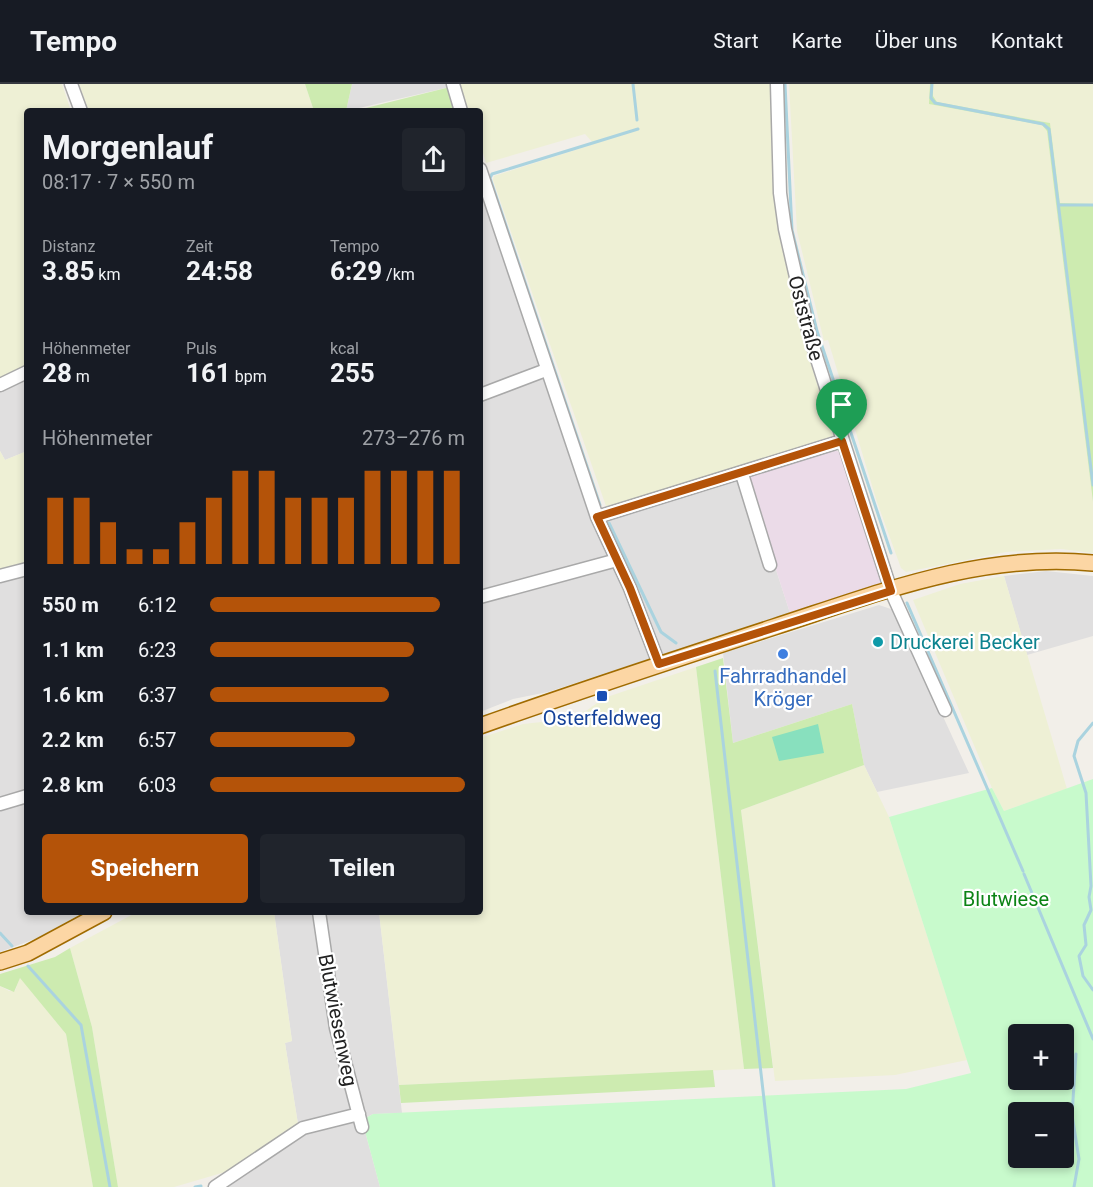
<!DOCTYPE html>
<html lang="de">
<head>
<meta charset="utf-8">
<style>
	body { margin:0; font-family:Roboto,sans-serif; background:#20242c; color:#f1f3f6; height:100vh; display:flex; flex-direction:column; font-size:22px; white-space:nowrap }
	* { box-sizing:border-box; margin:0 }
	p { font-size:20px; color:#9ea1a6 }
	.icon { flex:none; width:33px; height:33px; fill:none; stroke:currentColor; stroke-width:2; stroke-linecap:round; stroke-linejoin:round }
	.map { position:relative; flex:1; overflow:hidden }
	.drawer { position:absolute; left:24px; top:24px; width:459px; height:807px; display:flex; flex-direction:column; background:#171b24; border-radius:6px; box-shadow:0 3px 9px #0003 }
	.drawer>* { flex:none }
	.controls { position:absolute; left:1008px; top:940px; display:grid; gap:12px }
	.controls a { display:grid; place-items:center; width:66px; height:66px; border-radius:6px; background:#171b24; box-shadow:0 3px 9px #0003; font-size:30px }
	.pin { position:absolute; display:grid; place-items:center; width:51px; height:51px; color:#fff; margin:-62px -26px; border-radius:50% 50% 50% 0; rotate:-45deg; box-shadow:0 0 6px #0007 }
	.pin .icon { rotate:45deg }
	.round { display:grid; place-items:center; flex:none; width:63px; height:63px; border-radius:6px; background:#20242c }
	.head { display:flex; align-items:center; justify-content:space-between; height:102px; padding:0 18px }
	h1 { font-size:33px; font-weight:700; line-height:45px }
	.metrics { display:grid; grid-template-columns:repeat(3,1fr); gap:9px; height:102px; padding:6px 18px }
	.metrics div { display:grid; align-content:center }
	.metrics b { font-size:26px; font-weight:700 }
	.metrics small { font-size:16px; font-weight:400 }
	.metrics p { font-size:16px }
	.chart { height:168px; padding:12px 18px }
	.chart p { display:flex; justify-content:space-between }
	.chart svg { width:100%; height:108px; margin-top:6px; stroke:#b45309; stroke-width:6 }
	.button { display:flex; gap:12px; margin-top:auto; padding:12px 18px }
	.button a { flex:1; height:69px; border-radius:6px; background:#b45309; color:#fff; font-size:24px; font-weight:700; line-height:69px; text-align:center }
	.button a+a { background:#20242c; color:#f1f3f6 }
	ul { padding:0 18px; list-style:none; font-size:20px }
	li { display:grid; grid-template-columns:96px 72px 1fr; align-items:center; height:45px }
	li i { height:15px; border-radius:8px; background:#b45309 }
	header { display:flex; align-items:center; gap:36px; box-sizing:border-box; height:84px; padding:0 30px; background:#171b24; border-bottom:2px solid #363941 }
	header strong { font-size:28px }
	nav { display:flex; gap:33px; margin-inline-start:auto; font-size:21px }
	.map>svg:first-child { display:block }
	.residential { fill:#e0dfdf }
	.industrial { fill:#ebdbe8 }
	.farmland { fill:#eef0d5 }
	.grass { fill:#cdebb0 }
	.park { fill:#c8facc; fill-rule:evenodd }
	.pitch { fill:#88e0be }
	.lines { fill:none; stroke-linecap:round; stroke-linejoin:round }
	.stream { stroke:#aad3df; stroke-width:3 }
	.minor-casing { stroke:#a9a9a9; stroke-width:15 }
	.major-casing { stroke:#a06b00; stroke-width:18 }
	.minor { stroke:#fff; stroke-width:12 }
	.major { stroke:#fcd6a4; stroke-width:15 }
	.route-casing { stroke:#fff; stroke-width:12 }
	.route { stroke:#b45309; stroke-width:8 }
	.culture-dot { fill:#0f9aa8; stroke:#fff; stroke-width:2 }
	.shop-dot { fill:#3f7fe0; stroke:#fff; stroke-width:2 }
	.transit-dot { fill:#1a4fb4; stroke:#fff; stroke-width:2 }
	.labels { text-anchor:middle; stroke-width:4.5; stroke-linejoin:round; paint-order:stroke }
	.street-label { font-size:20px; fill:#222; stroke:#fff }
	.culture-label { font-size:20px; fill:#0d838f; stroke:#fff; text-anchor:start }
	.shop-label { font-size:20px; fill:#366cbe; stroke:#fff }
	.transit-label { font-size:20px; fill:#164399; stroke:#fff }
	.park-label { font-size:20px; fill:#0c8416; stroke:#fff }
</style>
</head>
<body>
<header>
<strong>Tempo</strong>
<nav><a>Start</a><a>Karte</a><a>Über uns</a><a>Kontakt</a></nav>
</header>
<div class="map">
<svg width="1093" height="1103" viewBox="0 0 1093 1103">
	<rect width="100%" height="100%" fill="#f2efe9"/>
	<path class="residential" d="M 352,0 L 449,0 L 450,3 L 346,27 Z
		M 480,95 L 594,437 L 746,393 L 790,529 L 548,608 L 513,615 L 480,628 Z
		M 27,288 L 27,367 L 5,376 L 0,367 L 0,301 Z
		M 27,482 L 27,828 L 84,828 L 40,853 L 0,868 L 0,488 Z
		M 1046,487 L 1093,492 L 1093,552 L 1027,571 L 1004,492 Z
		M 879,521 L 894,526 L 969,689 L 877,708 L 864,681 L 852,620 L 733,659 L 723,569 Z
		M 274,828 L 379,828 L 402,1029 L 373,1030 L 362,1036 L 380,1103 L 225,1103 L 298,1040 L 285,959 L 292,957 Z"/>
	<path class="industrial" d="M 830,365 L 840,368 L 883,500 L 790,529 L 746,393 Z"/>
	<path class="farmland" d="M 0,0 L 62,0 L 71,27 L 27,27 L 27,288 L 0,301 Z
		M 79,0 L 305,0 L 314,27 L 89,27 Z
		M 460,0 L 771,0 L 771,57 L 778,146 L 803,254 L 833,352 L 607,425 L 493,96 L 494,92 L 594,60 L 585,50 L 486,79 L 480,59 L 480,27 L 469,27 Z
		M 789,0 L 930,0 L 930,20 L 1042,41 L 1047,46 L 1093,418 L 1093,469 L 1061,465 L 1006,468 L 906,488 L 901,484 L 877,418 L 828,256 L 824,257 L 797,147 Z
		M 933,0 L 1093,0 L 1093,120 L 1060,120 L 1050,39 L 937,18 L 933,12 Z
		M 0,367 L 5,376 L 27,367 L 27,482 L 0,488 Z
		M 1004,492 L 1067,705 L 1004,727 L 992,704 L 913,516 L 960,500 Z
		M 696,583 L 744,985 L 399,1001 L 379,828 L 480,828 L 480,654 L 523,640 L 551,637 L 586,627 L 604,614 Z
		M 864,681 L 889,733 L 967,976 L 895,991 L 775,997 L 741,726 Z
		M 137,828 L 274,828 L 292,957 L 285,959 L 298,1040 L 232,1086 L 174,1103 L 118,1103 L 92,943 L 70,864 Z
		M 20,893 L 66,950 L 93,1103 L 0,1103 L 0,902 L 9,907 L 15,907 Z"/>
	<path class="grass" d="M 305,0 L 352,0 L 346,27 L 314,27 Z
		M 930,0 L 933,0 L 933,12 L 937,18 L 1050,39 L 1060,119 L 1093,120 L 1093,418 L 1047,47 L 1042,41 L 929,20 Z
		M 450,3 L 457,27 L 354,27 Z
		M 723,574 L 733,659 L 852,620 L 864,681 L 741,726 L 773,984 L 744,985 L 696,583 Z
		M 70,864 L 92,943 L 118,1103 L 93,1103 L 66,950 L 20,894 L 14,908 L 0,902 L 0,890 L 55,873 Z
		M 713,986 L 715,1003 L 401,1019 L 399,1001 Z"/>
	<path class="park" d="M 1093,695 L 1093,1103 L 380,1103 L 362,1036 L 373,1030 L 906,1005 L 971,989 L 889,733 L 992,704 L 1004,727 ZM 1018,951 L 1064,951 L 1064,996 L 1018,996 ZM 1018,1029 L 1064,1029 L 1064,1074 L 1018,1074 Z"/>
	<path class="pitch" d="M 818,640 L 824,669 L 779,677 L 772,653 Z"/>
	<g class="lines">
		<path class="stream" d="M 633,0 L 637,36
			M 785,0 L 792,146 L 817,247 L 891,469
			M 932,0 L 931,14 L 935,19 L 1043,40 L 1049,45 L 1093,401
			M 1059,121 L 1093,121
			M 600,421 L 490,94 L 492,90 L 638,45
			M 609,439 L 661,548 L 676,559
			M 907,519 L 1023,787
			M 715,587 L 774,1103
			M 1093,639 L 1078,657 L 1074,672 L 1086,709 L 1091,802 L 1089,813 L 1091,826 L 1084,841 L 1086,861 L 1079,872 L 1083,892 L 1093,906
			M 1024,790 L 1093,955
			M 0,849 L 12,862
			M 28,882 L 81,941 L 110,1103
			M 195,1103 L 201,1102
			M 1074,1103 L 1079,1075 L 1072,1031 L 1076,970"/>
		<g class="minor-casing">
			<path id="minor" d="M 71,0 L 81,27
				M 453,0 L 461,27
				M 777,0 L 780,109 L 785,145 L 809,250 L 891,507 L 945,626
				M 480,85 L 597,433 L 630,504 L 659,580
				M 0,301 L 27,288
				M 480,311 L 546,286
				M 742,390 L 770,481
				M 597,433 L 842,357
				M 0,492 L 27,485
				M 480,513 L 617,476
				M 0,720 L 27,712
				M 319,828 L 336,944 L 362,1043
				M 215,1103 L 303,1044 L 359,1030"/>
		</g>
		<g class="major-casing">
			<path id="major" d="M 480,642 C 578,607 676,575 774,543 C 879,509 981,468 1093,479
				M 0,878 L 28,869 L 104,828"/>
		</g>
		<use href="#minor" class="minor"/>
		<use href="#major" class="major"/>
	</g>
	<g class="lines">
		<g class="route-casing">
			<path id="route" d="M 842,357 L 891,507 L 659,580 L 630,504 L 597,433 Z"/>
		</g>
		<use href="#route" class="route"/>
	</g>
	<circle class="culture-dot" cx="878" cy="558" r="6"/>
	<circle class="shop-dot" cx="783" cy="570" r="6"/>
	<rect class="transit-dot" x="596" y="606" width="12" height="12" rx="3"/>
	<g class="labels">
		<g class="street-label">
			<text transform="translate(806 234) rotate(75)" y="7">Oststraße</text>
			<text transform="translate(338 936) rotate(79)" y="7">Blutwiesenweg</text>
		</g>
		<g class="culture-label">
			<text x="890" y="565">Druckerei Becker</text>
		</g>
		<g class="shop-label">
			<text x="783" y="599">Fahrradhandel<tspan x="783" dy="23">Kröger</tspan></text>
		</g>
		<g class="transit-label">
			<text x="602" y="641">Osterfeldweg</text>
		</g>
		<g class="park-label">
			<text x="1006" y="822">Blutwiese</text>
		</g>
	</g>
</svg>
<div class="controls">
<a>+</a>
<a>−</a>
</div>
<div class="pin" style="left:842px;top:357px;background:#1e9e55"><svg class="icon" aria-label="arrive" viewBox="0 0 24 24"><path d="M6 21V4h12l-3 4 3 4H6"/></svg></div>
<section class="drawer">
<div class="head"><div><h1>Morgenlauf</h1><p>08:17 · 7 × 550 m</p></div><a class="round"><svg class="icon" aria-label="share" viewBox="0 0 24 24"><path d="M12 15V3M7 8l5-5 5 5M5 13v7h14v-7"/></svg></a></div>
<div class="metrics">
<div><p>Distanz</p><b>3.85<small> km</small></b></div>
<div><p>Zeit</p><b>24:58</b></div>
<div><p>Tempo</p><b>6:29<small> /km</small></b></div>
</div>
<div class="metrics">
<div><p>Höhenmeter</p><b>28<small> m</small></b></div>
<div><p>Puls</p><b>161<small> bpm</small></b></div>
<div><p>kcal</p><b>255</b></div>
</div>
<div class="chart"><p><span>Höhenmeter</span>273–276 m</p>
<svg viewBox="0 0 160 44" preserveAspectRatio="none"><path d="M5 44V17M15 44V17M25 44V27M35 44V38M45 44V38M55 44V27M65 44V17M75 44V6M85 44V6M95 44V17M105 44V17M115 44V17M125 44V6M135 44V6M145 44V6M155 44V6"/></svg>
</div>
<ul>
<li><b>550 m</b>6:12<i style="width:90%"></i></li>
<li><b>1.1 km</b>6:23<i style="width:80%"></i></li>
<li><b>1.6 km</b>6:37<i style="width:70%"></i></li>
<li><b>2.2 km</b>6:57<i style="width:57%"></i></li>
<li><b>2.8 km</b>6:03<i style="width:100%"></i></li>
</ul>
<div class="button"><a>Speichern</a><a>Teilen</a></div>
</section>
</div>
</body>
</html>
